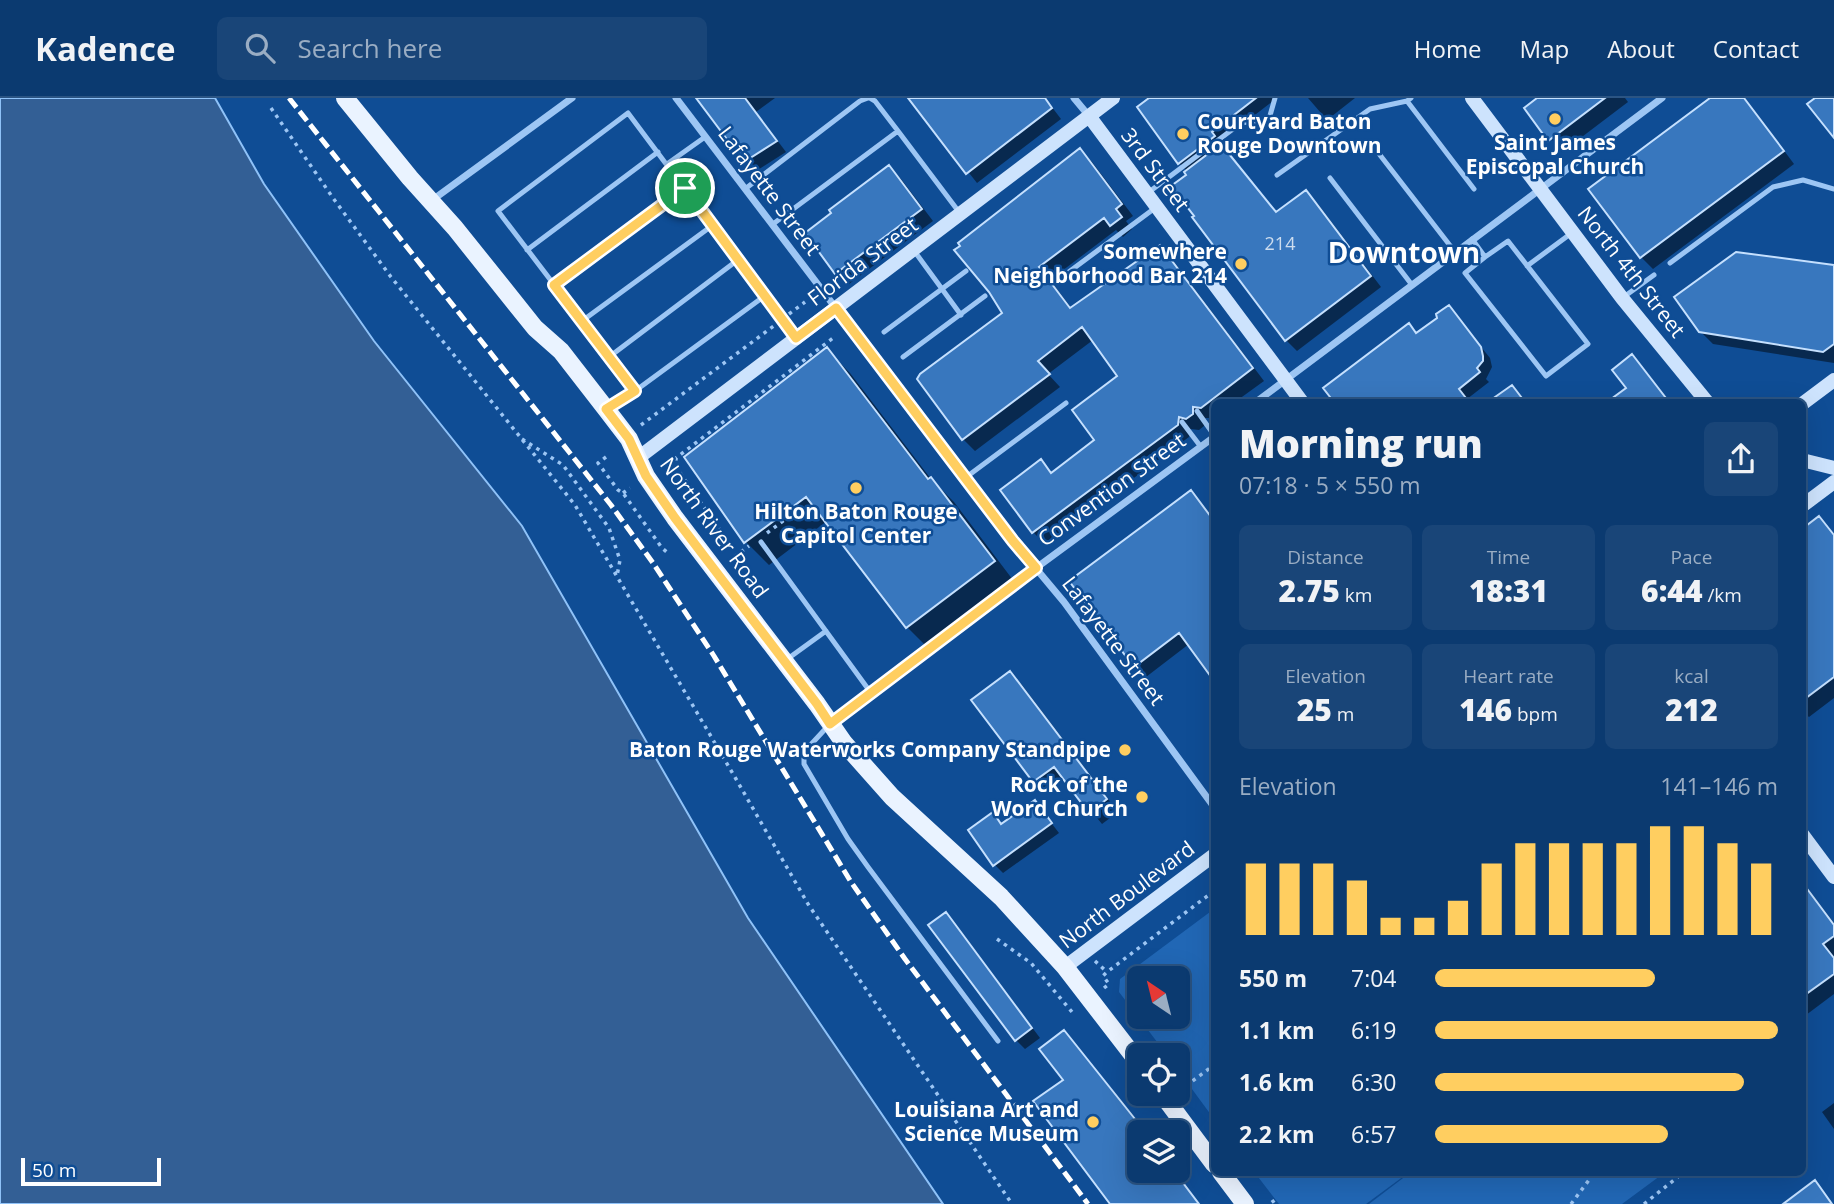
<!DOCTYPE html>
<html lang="en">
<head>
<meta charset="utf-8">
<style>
	body { margin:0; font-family:"Open Sans",sans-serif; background:#194578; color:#f1f3f6; height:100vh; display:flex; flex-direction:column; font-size:26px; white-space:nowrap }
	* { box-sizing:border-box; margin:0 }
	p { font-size:23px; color:#9aadc3 }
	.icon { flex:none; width:38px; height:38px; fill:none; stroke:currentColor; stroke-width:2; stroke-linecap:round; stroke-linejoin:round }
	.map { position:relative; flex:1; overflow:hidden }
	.sheet { position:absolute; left:1211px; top:301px; width:595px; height:777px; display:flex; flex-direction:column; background:#0b3a70; border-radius:10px; box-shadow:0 7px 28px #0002,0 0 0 2px #2b5483 }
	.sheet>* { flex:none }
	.needle { width:46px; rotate:325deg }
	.controls { position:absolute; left:1127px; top:868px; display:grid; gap:14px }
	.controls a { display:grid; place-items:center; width:63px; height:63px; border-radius:10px; background:#0b3a70; box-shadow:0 7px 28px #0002,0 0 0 2px #2b5483; font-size:35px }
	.scale { position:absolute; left:21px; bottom:18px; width:140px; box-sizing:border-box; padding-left:7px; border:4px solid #fff; border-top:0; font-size:19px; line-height:24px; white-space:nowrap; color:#fff; -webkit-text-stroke:5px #0f4d95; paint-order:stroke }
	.pin { position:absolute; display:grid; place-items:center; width:60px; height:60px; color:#fff; margin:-30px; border:4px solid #fff; border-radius:50%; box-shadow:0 2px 7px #0007 }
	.round { display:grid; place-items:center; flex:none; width:74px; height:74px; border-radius:10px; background:#194578 }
	.overview { display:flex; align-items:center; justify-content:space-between; height:119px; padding:0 28px }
	h1 { font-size:38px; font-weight:800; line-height:52px }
	.metrics { display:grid; grid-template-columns:repeat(3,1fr); gap:10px; height:119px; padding:7px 28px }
	.metrics div { display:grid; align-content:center; border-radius:10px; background:#194578; text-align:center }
	.metrics b { font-size:30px; font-weight:800 }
	.metrics small { font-size:19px; font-weight:400 }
	.metrics p { font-size:19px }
	.chart { height:196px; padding:14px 28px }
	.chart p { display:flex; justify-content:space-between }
	.chart svg { width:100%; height:126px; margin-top:7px; stroke:#ffce60; stroke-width:6 }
	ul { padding:0 28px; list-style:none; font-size:23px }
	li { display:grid; grid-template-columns:112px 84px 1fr; align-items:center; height:52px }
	li i { height:18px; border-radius:9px; background:#ffce60 }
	header { display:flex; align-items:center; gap:42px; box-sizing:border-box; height:98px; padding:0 35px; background:#0b3a70; border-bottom:2px solid #2b5483 }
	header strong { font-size:33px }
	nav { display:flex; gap:38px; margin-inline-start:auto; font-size:24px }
	.search { width:490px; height:63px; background:#194578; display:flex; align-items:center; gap:18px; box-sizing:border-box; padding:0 24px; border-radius:10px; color:#9aadc3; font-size:26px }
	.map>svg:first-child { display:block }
	.green { fill:#2167b5; fill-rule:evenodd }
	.water { fill:#335f95; stroke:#8fc2f8; stroke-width:2 }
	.shadow { fill:#0007 }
	.building { fill:#3877be; stroke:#c5e0fe; stroke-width:2 }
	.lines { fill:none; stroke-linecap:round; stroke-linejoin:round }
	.path { stroke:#9dc6f4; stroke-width:3.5; stroke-dasharray:3.5 5; stroke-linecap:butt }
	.lane { stroke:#9dc6f4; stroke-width:5 }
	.street { stroke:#9dc6f4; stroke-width:7 }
	.secondary { stroke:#cde3fd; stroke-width:14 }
	.primary { stroke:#eaf3ff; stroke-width:18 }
	.rail { stroke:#fff; stroke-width:5; stroke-dasharray:12 5; stroke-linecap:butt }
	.route-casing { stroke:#fff; stroke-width:14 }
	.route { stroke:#ffce60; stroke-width:9 }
	.poi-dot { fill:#ffce60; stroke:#0f4d95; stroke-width:2.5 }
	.labels { text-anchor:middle; stroke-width:5; stroke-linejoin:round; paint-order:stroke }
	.number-label { font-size:18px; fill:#cdddef }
	.poi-label { font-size:21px; font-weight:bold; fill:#fff; stroke:#0f4d95; text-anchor:end }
	.street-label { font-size:21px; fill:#fff; stroke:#0f4d95 }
	.district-label { font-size:28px; font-weight:bold; fill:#fff; stroke:#0f4d95 }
</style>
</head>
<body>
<header>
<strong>Kadence</strong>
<div class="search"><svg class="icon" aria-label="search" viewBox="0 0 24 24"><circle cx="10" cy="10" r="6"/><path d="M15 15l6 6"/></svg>Search here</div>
<nav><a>Home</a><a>Map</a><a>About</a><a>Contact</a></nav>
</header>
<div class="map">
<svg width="1834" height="1106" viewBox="0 0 1834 1106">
	<rect width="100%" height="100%" fill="#0f4d95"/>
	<path class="green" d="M 1214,811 L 1214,1021 L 1178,972 L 1178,957 L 1167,957 L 1119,894 L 1120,881 ZM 1139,880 L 1178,880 L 1178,919 L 1139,919 Z
		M 1411,1074 L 1664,1074 L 1664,1075 L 1622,1106 L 1369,1106 Z
		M 1255,1075 L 1408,1075 L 1366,1106 L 1279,1106 Z"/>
	<path class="water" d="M 0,0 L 215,0 L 264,86 L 374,243 L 522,428 L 748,820 L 943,1106 L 0,1106 Z"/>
	<path class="shadow" d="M 706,0 L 775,0 L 756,14 L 786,54 L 756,73 L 746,63 Z
		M 910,0 L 1045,0 L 1061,21 L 977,85 Z
		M 1152,0 L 1277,0 L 1220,44 L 1222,49 L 1277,116 L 1306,94 L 1317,105 L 1381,189 L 1297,253 L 1286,242 L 1196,118 L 1188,74 L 1179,65 Z
		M 1308,0 L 1355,0 L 1327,22 Z
		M 1540,0 L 1625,0 L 1628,4 L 1562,54 L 1526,11 Z
		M 1713,0 L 1745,0 L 1794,66 L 1653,171 L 1641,159 L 1591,91 Z
		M 1080,52 L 1092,64 L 1133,118 L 1126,123 L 1132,131 L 1123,139 L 1116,132 L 1050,182 L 1072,211 L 1160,149 L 1172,161 L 1264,283 L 1235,304 L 1214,304 L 1214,320 L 1205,320 L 1204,328 L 1199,332 L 1191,331 L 1189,339 L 1045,446 L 1033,434 L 1002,393 L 1041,364 L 1053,376 L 1097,343 L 1119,278 L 1093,242 L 1048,276 L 1060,289 L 975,353 L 963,341 L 1004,215 Z
		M 889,69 L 901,81 L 933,123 L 849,186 L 837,174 Z
		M 1834,169 L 1834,265 L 1713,246 L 1700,233 Z
		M 1449,209 L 1490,260 L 1492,269 L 1486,281 L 1489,284 L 1467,301 L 1470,304 L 1336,304 L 1325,290 L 1409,227 L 1418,236 L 1439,221 Z
		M 827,252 L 850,275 L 931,381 L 954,404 L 1016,486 L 930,552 L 907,529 L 827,423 L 769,467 L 746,444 L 687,360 Z
		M 1632,258 L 1641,267 L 1669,304 L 1610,304 L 1628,291 Z
		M 1191,394 L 1214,422 L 1214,580 L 1189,546 L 1146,579 L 1135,568 Z
		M 1819,421 L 1834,436 L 1834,600 L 1809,619 L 1802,613 L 1802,434 Z
		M 1010,575 L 1022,587 L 1118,714 L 1102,726 L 1065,681 L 1046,695 L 1034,683 L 973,603 Z
		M 1035,704 L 1059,735 L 1003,775 L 995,767 L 992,717 L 1002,727 Z
		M 1802,783 L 1834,825 L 1834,896 L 1802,920 Z
		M 954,825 L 1040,940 L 1025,951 L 1016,942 Z
		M 1064,934 L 1147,1034 L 1139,1034 L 1139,1073 L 1175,1073 L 1199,1106 L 1112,1106 L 1065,983 Z
		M 1834,1005 L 1834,1031 L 1822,1014 Z"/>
	<path class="building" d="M 696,0 L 745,0 L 777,43 L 744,64 Z
		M 908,0 L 1045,0 L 1052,10 L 966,76 Z
		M 1149,0 L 1256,0 L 1212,34 L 1215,38 L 1178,66 L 1137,9 Z
		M 1537,0 L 1605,0 L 1548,43 L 1524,10 Z
		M 1710,0 L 1744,0 L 1784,53 L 1640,160 L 1588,91 Z
		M 1815,0 L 1834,0 L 1834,40 L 1807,6 Z
		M 1221,46 L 1276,114 L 1306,92 L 1371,178 L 1285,243 L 1192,119 L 1194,118 L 1171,88 L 1186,77 L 1184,74 Z
		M 1080,50 L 1122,106 L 1116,111 L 1122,119 L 1110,128 L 1104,120 L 1039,169 L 1070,210 L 1160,147 L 1253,270 L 1201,310 L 1193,309 L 1193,316 L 1186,321 L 1179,319 L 1178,327 L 1032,435 L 1000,392 L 1041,361 L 1051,375 L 1094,342 L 1072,312 L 1117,278 L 1082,229 L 1038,263 L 1050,276 L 962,342 L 917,281 L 920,276 L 1002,215 L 989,194 L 954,152 L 960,148 L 958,145 Z
		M 889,67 L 922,111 L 835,176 L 805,135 L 831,115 L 829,112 Z
		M 1736,154 L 1834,167 L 1834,246 L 1823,254 L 1699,234 L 1674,199 Z
		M 1449,207 L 1481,249 L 1483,258 L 1483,263 L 1477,270 L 1480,274 L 1459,291 L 1469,304 L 1334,304 L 1323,290 L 1409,225 L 1416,235 L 1437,220 L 1436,216 Z
		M 827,249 L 928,381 L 931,379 L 995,463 L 906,530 L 806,399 L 744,445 L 684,359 Z
		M 1632,256 L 1669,304 L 1607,304 L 1626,290 L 1612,272 Z
		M 1512,287 L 1525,304 L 1488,304 Z
		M 1191,392 L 1214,423 L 1214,583 L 1179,535 L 1134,569 L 1069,483 Z
		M 1819,418 L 1834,437 L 1834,579 L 1802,603 L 1802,431 Z
		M 1010,573 L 1107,701 L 1089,715 L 1054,669 L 1033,684 L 971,602 Z
		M 1035,702 L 1052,725 L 993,768 L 968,732 L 993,714 L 1001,726 Z
		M 1802,784 L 1834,827 L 1834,838 L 1823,846 L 1834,860 L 1834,876 L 1802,899 Z
		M 946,814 L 1032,930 L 1015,943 L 928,827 Z
		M 1064,932 L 1139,1026 L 1139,1073 L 1174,1073 L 1199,1106 L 1110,1106 L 1033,1003 L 1063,982 L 1039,951 Z
		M 1815,1082 L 1832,1106 L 1783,1106 Z"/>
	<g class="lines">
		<path class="path" d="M 271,10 L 333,100 L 391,179 L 575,407 L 736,681 L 808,806 L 1012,1106
			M 789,216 L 805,204
			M 641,327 L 775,227
			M 522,341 L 563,367 L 609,430 L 620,462 L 617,478
			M 606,359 L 598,365 L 618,392 L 623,395 L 662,450 L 669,456
			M 623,395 L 630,390
			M 767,435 L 795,414
			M 715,445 L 724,438 L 676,369 L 676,360 L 833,240
			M 734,459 L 749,448
			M 1062,839 L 1065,836 L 1074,844
			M 997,841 L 1031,865 L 1072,914 L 1075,912
			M 1095,863 L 1107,874
			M 1104,890 L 1109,886 L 1103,878 L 1107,874 L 1214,793
			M 1179,993 L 1214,967
			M 1272,1102 L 1275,1106
			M 1571,1106 L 1595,1074
			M 1644,1106 L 1684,1074"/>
		<path class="lane" d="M 1407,3 L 1474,91
			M 898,33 L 959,114
			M 1373,48 L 1455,154
			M 667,66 L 705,39
			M 1277,77 L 1370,11 L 1407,3 L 1411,0
			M 1330,80 L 1412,187
			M 745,91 L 860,3 L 868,0
			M 1149,94 L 1241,25 L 1269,21 L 1275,0
			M 773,126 L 898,33 L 875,3 L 870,0
			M 1472,141 L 1485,159 L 1465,175 L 1546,278 L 1588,246 L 1508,143 L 1485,159
			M 527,152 L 658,54
			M 915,154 L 961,217
			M 1670,165 L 1773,89 L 1803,82 L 1834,91
			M 1527,168 L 1573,134
			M 1062,179 L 1155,110
			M 554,187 L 685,90
			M 1625,198 L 1654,177
			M 582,223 L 713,127
			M 884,234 L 966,173
			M 609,259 L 739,161
			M 903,259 L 985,198
			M 635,293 L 766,197
			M 609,308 L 635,293 L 498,113 L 628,15 L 796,240
			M 1197,313 L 1214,337
			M 1182,324 L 1201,349
			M 965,380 L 1066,305
			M 761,444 L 871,595
			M 786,562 L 826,533
			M 828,628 L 804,654 L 804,666 L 848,741 L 868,769 L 998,943"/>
		<path class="street" d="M 676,0 L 1013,443 L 1064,504 L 1214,709
			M 1074,0 L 1089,18
			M 431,103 L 572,0
			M 1256,304 L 1662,0
			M 831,625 L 1036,470 L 1214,339"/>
		<path class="secondary" d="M 1472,0 L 1622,200 L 1707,304
			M 1089,18 L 1302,304
			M 1802,306 L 1834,282
			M 638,360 L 1113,0
			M 1802,362 L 1834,370
			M 1802,408 L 1834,384
			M 1802,736 L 1834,779
			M 1065,869 L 1214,757"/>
		<path class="primary" d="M 345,0 L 410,80 L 455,130 L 535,230 L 561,253 L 606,311 L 629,341 L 646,378 L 675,420 L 817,606 L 844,645 L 892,699 L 1001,799 L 1065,869 L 1139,965
			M 1162,996 L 1214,1066
			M 1221,1074 L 1245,1106"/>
		<path class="rail" d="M 289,0 L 611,407 L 653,465 L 714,558 L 851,784 L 905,861 L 1088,1106"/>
	</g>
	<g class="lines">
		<g class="route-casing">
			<path id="route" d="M 685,90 L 796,240 L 836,210 L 1013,443 L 1036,470 L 830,626 L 817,606 L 675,420 L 646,378 L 629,341 L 606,311 L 635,293 L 554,187 Z"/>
		</g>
		<use href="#route" class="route"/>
	</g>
	<g class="poi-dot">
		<circle cx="1555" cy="21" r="7"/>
		<circle cx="1183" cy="36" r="7"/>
		<circle cx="1241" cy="166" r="7"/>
		<circle cx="856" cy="390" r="7"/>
		<circle cx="1125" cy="652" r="7"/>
		<circle cx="1142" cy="699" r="7"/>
		<circle cx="1093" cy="1024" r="7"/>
	</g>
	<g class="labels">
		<g class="number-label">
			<text x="1280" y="152">214</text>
		</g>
		<g class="poi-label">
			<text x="1197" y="31" text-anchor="start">Courtyard Baton<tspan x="1197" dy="24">Rouge Downtown</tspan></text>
			<text x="1555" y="52" text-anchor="middle">Saint James<tspan x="1555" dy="24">Episcopal Church</tspan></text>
			<text x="1227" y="161">Somewhere<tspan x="1227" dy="24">Neighborhood Bar 214</tspan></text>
			<text x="856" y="421" text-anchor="middle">Hilton Baton Rouge<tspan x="856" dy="24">Capitol Center</tspan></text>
			<text x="1111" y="659">Baton Rouge Waterworks Company Standpipe</text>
			<text x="1128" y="694">Rock of the<tspan x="1128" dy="24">Word Church</tspan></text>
			<text x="1079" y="1019">Louisiana Art and<tspan x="1079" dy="24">Science Museum</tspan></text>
		</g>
		<g class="street-label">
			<text transform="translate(1155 72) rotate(53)" y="7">3rd Street</text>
			<text transform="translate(769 93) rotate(53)" y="7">Lafayette Street</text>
			<text transform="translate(863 164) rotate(-37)" y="7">Florida Street</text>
			<text transform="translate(1631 174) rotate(52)" y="7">North 4th Street</text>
			<text transform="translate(1112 392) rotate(-36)" y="7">Convention Street</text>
			<text transform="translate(714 430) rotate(54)" y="7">North River Road</text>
			<text transform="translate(1113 543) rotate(53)" y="7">Lafayette Street</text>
			<text transform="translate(1127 797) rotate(-37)" y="7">North Boulevard</text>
		</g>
		<g class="district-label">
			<text x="1404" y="165">Downtown</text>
		</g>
	</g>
</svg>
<div class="controls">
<a><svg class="needle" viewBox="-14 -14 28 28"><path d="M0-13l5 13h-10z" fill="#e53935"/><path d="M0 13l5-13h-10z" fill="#9aadc3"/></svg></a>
<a><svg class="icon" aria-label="locate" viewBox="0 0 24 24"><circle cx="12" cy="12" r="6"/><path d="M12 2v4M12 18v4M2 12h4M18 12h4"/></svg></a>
<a><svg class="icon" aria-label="layers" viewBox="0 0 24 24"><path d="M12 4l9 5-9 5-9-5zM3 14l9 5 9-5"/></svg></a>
</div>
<div class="scale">50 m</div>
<div class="pin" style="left:685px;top:90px;background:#1e9e55"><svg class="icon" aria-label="arrive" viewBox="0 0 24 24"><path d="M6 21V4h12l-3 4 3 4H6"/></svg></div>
<section class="sheet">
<div class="overview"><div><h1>Morning run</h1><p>07:18 · 5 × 550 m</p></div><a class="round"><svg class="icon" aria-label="share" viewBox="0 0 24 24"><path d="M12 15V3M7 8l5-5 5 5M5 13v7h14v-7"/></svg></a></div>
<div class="metrics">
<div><p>Distance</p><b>2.75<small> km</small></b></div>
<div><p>Time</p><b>18:31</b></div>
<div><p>Pace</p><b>6:44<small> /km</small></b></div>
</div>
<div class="metrics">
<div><p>Elevation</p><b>25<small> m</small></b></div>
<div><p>Heart rate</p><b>146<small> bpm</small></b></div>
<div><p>kcal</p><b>212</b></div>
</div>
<div class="chart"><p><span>Elevation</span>141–146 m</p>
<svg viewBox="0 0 160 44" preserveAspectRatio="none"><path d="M5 44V19M15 44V19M25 44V19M35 44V25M45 44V38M55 44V38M65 44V32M75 44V19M85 44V12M95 44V12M105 44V12M115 44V12M125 44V6M135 44V6M145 44V12M155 44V19"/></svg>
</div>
<ul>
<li><b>550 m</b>7:04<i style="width:64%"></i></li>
<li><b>1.1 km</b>6:19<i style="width:100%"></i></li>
<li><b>1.6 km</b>6:30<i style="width:90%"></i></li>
<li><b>2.2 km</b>6:57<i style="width:68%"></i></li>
</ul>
</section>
</div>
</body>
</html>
